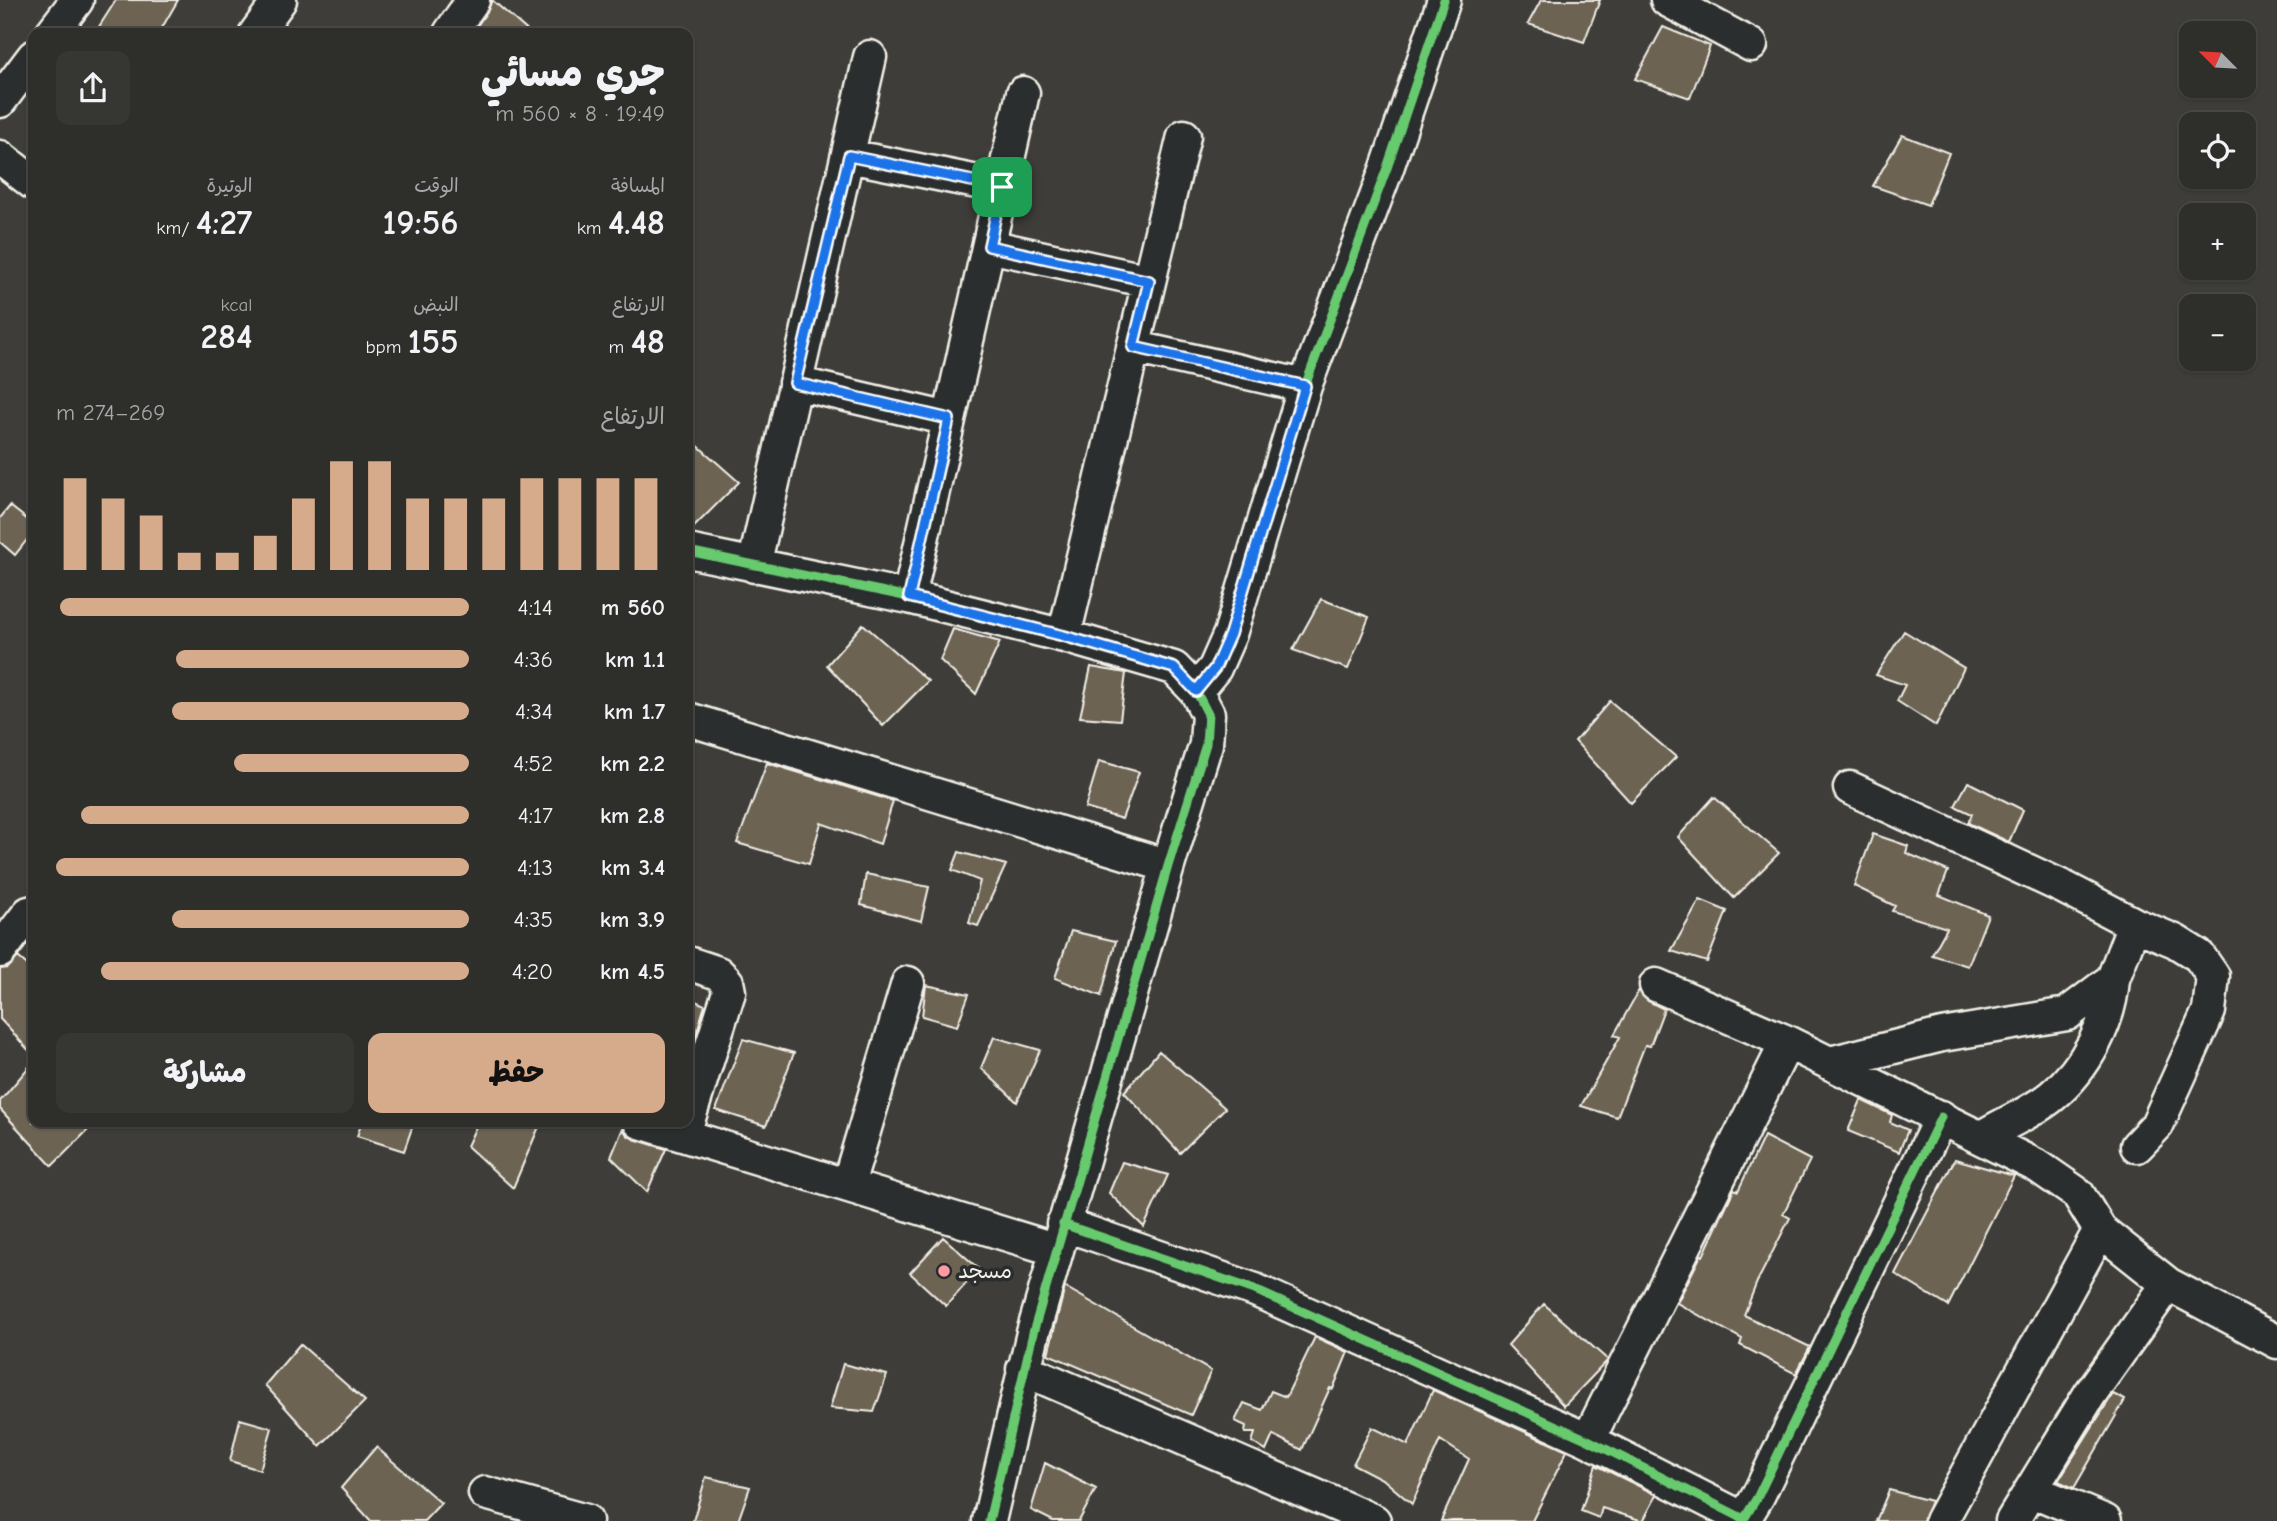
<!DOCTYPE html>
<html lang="ar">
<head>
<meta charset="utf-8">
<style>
	body { margin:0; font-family:"Comic Neue","Playpen Sans Arabic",sans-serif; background:#363633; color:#f1f3f6; direction:rtl; height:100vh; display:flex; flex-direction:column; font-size:26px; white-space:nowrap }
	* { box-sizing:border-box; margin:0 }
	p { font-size:23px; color:#a7a8a9 }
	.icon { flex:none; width:38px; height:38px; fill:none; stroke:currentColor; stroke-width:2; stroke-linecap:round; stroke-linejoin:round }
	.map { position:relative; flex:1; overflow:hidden; direction:ltr }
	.details { position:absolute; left:28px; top:28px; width:665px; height:1099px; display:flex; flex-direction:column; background:#2e2e2b; border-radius:14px; box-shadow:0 2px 5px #0004,0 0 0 2px #494a47; direction:rtl }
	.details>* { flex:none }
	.needle { width:46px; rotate:294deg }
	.buttons { position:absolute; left:2179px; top:21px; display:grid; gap:14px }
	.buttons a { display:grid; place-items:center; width:77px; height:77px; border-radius:14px; background:#2e2e2b; box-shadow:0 2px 5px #0004,0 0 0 2px #494a47; font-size:35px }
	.pin { position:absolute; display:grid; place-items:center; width:60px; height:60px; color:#fff; margin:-30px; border-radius:14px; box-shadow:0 4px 10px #0006 }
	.round { display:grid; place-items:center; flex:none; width:74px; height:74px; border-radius:14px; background:#363633 }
	.overview { display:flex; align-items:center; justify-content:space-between; height:119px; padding:0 28px }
	h1 { font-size:38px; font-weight:800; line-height:52px }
	.stats { display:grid; grid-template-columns:repeat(3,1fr); gap:10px; height:119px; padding:7px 28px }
	.stats div { display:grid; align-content:center }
	.stats b { font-size:35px; font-weight:800 }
	.stats small { font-size:19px; font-weight:400 }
	.stats p { font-size:19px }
	.chart { height:196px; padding:14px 28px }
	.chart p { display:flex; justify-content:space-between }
	.chart svg { width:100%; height:126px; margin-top:7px; stroke:#d6ab8b; stroke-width:6 }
	.primary-button { display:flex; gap:14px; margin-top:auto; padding:14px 28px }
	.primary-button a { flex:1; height:80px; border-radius:14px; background:#d6ab8b; color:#111; font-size:28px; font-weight:800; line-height:80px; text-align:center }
	.primary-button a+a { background:#363633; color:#f1f3f6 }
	ul { padding:0 28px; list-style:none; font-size:23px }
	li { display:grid; grid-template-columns:112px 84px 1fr; align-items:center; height:52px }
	li i { height:18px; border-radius:9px; background:#d6ab8b }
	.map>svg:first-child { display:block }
	.building { fill:#6c6353; stroke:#f4f1e8; stroke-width:2 }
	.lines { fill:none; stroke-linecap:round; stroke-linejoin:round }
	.minor-casing { stroke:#f4f1e8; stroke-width:37 }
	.minor { stroke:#2a2d2e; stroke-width:32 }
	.cycleway-casing { stroke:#2a2d2e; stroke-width:13 }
	.cycleway { stroke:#67ca6e; stroke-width:9 }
	.route-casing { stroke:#fff; stroke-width:14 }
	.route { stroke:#1a73e8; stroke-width:9 }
	.poi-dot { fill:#ff9aa2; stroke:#2a2d2e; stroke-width:2.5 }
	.labels { text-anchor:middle; stroke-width:7; stroke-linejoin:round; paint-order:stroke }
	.poi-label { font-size:21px; fill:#f4f1e8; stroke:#2a2d2e; text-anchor:start }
</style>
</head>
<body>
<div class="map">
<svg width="2277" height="1521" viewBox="0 0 2277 1521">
	<rect width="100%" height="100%" fill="#3e3d39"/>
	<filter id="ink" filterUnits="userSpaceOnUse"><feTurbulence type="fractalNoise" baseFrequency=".0143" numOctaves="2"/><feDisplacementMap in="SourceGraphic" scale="14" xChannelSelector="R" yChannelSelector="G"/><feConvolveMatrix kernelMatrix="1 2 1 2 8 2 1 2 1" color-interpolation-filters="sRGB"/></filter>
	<g filter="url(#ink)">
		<path class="building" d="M 116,0 L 178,0 L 159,33 L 95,33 Z
			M 492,0 L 530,33 L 472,33 L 488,10 Z
			M 1541,0 L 1600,0 L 1584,42 L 1528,24 Z
			M 1663,27 L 1710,46 L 1690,98 L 1635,79 Z
			M 1902,135 L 1949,153 L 1928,205 L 1873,186 Z
			M 688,437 L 739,482 L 688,533 Z
			M 10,506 L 33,524 L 33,532 L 15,555 L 0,542 L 0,518 Z
			M 1321,599 L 1369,617 L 1348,669 L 1293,650 Z
			M 863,624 L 928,681 L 883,726 L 827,665 Z
			M 953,629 L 1000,642 L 976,694 L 940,660 Z
			M 1904,631 L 1964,668 L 1936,726 L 1897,701 L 1905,685 L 1876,675 Z
			M 1091,667 L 1126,673 L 1120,720 L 1080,717 Z
			M 1610,701 L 1676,757 L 1631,803 L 1575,741 Z
			M 1099,761 L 1139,772 L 1122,819 L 1085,808 Z
			M 767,763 L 893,801 L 880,844 L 821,823 L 809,864 L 737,843 Z
			M 1968,782 L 2023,810 L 2009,842 L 1968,823 L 1972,814 L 1955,806 Z
			M 1714,797 L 1779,853 L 1734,898 L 1678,837 Z
			M 1873,834 L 1908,846 L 1906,853 L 1948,871 L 1939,895 L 1988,915 L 1968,966 L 1932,955 L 1947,928 L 1892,911 L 1895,906 L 1854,886 Z
			M 959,852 L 1006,865 L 978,926 L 969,923 L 980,881 L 952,870 Z
			M 866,874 L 929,887 L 921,921 L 861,905 Z
			M 1700,900 L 1727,911 L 1707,962 L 1671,951 Z
			M 1071,931 L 1116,941 L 1101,996 L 1055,978 Z
			M 18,957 L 33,970 L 33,1055 L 0,1019 L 0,969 L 8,968 Z
			M 926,985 L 969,994 L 957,1026 L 922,1016 Z
			M 1639,990 L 1648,1001 L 1664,1009 L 1650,1046 L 1645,1045 L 1617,1117 L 1581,1106 L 1620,1037 L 1614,1035 Z
			M 688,998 L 705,1005 L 688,1061 Z
			M 994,1037 L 1040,1050 L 1017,1102 L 981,1068 Z
			M 743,1039 L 794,1053 L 766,1126 L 716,1110 Z
			M 1159,1051 L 1225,1108 L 1180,1153 L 1124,1092 Z
			M 33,1062 L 33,1122 L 96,1122 L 52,1166 L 0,1109 L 0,1101 Z
			M 1861,1100 L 1892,1115 L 1890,1122 L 1908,1130 L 1899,1152 L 1848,1131 Z
			M 362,1122 L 414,1122 L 404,1151 L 357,1136 Z
			M 478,1122 L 541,1122 L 513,1188 L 467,1146 Z
			M 623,1128 L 627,1135 L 634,1139 L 666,1149 L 647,1192 L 611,1157 Z
			M 1764,1136 L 1810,1160 L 1783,1214 L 1790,1218 L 1757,1282 L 1744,1315 L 1810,1347 L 1796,1374 L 1740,1345 L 1742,1339 L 1677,1303 L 1701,1255 L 1703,1256 L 1734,1189 L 1738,1191 Z
			M 1955,1159 L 2014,1176 L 1948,1306 L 1895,1274 Z
			M 1122,1162 L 1168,1175 L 1144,1227 L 1109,1193 Z
			M 943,1237 L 979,1269 L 946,1306 L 910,1273 Z
			M 1065,1287 L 1211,1371 L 1191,1415 L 1048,1354 Z
			M 1544,1304 L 1608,1360 L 1564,1406 L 1508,1345 Z
			M 1315,1337 L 1348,1352 L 1333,1389 L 1330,1388 L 1302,1450 L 1273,1435 L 1266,1451 L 1252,1442 L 1255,1433 L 1245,1433 L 1246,1426 L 1235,1421 L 1244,1403 L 1262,1410 L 1271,1391 L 1286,1397 Z
			M 300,1344 L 365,1401 L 320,1446 L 265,1385 Z
			M 843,1364 L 887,1375 L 874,1412 L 830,1408 Z
			M 1433,1390 L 1567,1451 L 1532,1521 L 1441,1521 L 1469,1459 L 1440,1440 L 1412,1504 L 1384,1480 L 1353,1464 L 1372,1427 L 1408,1445 Z
			M 2113,1394 L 2125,1400 L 2074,1488 L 2058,1481 Z
			M 240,1419 L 272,1428 L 260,1470 L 230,1461 Z
			M 376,1447 L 441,1503 L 424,1521 L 371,1521 L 341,1488 Z
			M 1045,1463 L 1096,1489 L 1079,1521 L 1053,1521 L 1031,1510 Z
			M 1596,1465 L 1657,1495 L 1643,1521 L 1602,1508 L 1599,1518 L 1581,1511 Z
			M 706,1477 L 750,1487 L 738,1521 L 693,1521 Z
			M 1889,1490 L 1931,1501 L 1923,1521 L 1876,1521 Z"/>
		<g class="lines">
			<g class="minor-casing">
				<path id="minor" d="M 1667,0 L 1751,45
					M 52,33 L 77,0
					M 256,33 L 280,0
					M 450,33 L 473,0
					M 0,101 L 33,57
					M 849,156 L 1002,187
					M 0,157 L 33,183
					M 989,246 L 1149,281
					M 1133,347 L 1305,386
					M 795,383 L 949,419
					M 688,551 L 909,597 L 1064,636 L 1174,668 L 1196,691 L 1208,714 L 1206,744 L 1168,866 L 1033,1333 L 989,1521
					M 754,566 L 870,57
					M 909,597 L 1023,93
					M 1064,636 L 1184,136
					M 1196,691 L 1215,668 L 1230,634 L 1305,386 L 1387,168 L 1444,0
					M 688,719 L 1168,866
					M 1850,788 L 2065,888 L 2134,924 L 2175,941 L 2199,956 L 2213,976 L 2209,1011 L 2157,1125 L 2137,1146
					M 0,951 L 29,913 L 33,912
					M 688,963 L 718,973 L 727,982 L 729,992 L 688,1121
					M 1656,985 L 1787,1042 L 2039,1167 L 2078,1194 L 2100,1230 L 2168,1284 L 2277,1342
					M 1830,1063 L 1942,1035 L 2067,1014 L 2113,979 L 2134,924
					M 640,1122 L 1057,1250
					M 1982,1137 C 2003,1124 2033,1112 2052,1096 C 2086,1068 2110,1022 2113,979
					M 848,1185 L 908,983
					M 1063,1224 L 1255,1290 L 1588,1440 L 1744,1519 L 1758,1496 L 1941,1117
					M 1023,1369 L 1374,1521
					M 1588,1440 L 1787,1042
					M 2031,1490 L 2105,1521
					M 485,1493 L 586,1521
					M 1941,1521 L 2100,1230
					M 2012,1521 L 2090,1394 L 2168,1284"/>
			</g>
			<use href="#minor" class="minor"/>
			<g class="cycleway-casing">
				<path id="cycleway" d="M 688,551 L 909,597 L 1064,636 L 1174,668 L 1196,691 L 1208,714 L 1206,744 L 1168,866 L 1033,1333 L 989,1521
					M 1196,691 L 1215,668 L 1230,634 L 1305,386 L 1387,168 L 1444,0
					M 1063,1224 L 1255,1290 L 1588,1440 L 1744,1519 L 1758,1496 L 1941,1117"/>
			</g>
			<use href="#cycleway" class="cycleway"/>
		</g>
	</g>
	<g class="lines" filter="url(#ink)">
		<g class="route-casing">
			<path id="route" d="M 849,156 L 1002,187 L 989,246 L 1149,281 L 1133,347 L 1305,386 L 1230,634 L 1215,668 L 1196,691 L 1174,668 L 1064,636 L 909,597 L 949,419 L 795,383 Z"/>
		</g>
		<use href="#route" class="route"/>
	</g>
	<circle class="poi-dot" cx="944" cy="1271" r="7"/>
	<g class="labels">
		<g class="poi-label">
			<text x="958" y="1278">مسجد</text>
		</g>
	</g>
</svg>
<div class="buttons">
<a><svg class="needle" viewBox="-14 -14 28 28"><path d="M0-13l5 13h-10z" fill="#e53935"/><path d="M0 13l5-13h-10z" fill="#a7a8a9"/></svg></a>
<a><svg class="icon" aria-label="locate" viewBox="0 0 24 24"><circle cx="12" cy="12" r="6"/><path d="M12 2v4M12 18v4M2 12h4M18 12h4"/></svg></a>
<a>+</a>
<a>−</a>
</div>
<div class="pin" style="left:1002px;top:187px;background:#1e9e55"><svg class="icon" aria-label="arrive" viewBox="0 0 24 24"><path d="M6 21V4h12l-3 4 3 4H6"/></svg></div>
<section class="details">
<div class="overview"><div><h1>جري مسائي</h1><p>19:49 · 8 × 560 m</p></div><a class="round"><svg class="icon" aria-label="share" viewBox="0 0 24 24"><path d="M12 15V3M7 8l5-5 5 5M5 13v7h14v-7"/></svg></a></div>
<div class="stats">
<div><p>المسافة</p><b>4.48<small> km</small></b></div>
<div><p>الوقت</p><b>19:56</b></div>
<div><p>الوتيرة</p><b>4:27<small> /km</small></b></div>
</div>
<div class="stats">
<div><p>الارتفاع</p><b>48<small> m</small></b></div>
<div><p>النبض</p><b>155<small> bpm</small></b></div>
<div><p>kcal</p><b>284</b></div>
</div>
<div class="chart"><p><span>الارتفاع</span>269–274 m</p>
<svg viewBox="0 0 160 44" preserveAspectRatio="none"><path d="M5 44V12M15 44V19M25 44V25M35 44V38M45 44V38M55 44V32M65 44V19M75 44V6M85 44V6M95 44V19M105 44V19M115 44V19M125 44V12M135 44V12M145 44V12M155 44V12"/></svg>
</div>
<ul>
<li><b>560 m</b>4:14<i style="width:99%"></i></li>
<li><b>1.1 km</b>4:36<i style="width:71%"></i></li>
<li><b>1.7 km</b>4:34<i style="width:72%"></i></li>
<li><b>2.2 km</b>4:52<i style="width:57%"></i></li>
<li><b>2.8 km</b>4:17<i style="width:94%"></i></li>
<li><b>3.4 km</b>4:13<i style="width:100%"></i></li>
<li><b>3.9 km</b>4:35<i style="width:72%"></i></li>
<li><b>4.5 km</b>4:20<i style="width:89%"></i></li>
</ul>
<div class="primary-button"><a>حفظ</a><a>مشاركة</a></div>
</section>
</div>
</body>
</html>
